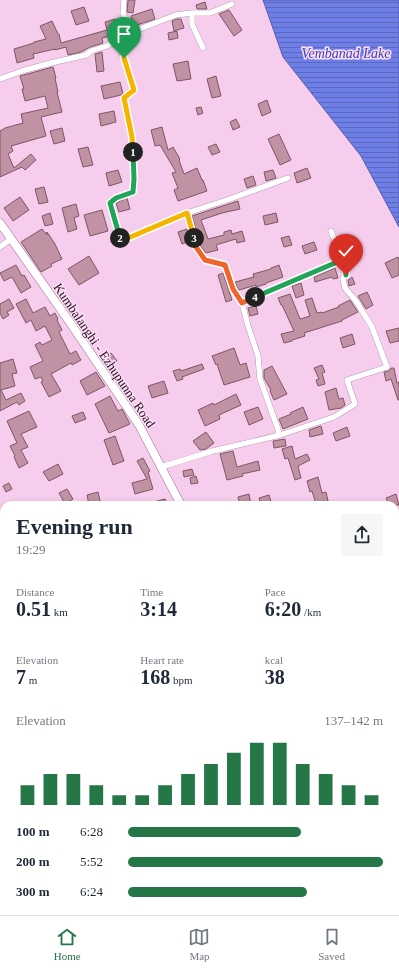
<!DOCTYPE html>
<html lang="en">
<head>
<meta charset="utf-8">
<style>
	body { margin:0; font-family:"Times New Roman",serif; background:#f6f6f7; color:#1f2937; height:100vh; display:flex; flex-direction:column; font-size:15px; white-space:nowrap }
	* { box-sizing:border-box; margin:0 }
	p { font-size:13px; color:#747a83 }
	.icon { flex:none; width:22px; height:22px; fill:none; stroke:currentColor; stroke-width:2; stroke-linecap:round; stroke-linejoin:round }
	.map { position:relative; flex:1; overflow:hidden }
	.drawer { position:absolute; left:0px; top:501px; width:399px; height:414px; display:flex; flex-direction:column; background:#fff; border-radius:12px 12px 0 0; box-shadow:0 2px 6px #0003 }
	.drawer>* { flex:none }
	.pin { position:absolute; display:grid; place-items:center; width:34px; height:34px; color:#fff; margin:-41px -17px; border-radius:50% 50% 50% 0; rotate:-45deg; box-shadow:0 0 4px #0007 }
	.pin .icon { rotate:45deg }
	.km { position:absolute; width:20px; height:20px; margin:-10px; border-radius:50%; background:#222; color:#fff; font-size:11px; line-height:20px; text-align:center }
	.round { display:grid; place-items:center; flex:none; width:42px; height:42px; border-radius:0px; background:#f6f6f7 }
	.headline { display:flex; align-items:center; justify-content:space-between; height:68px; padding:0 16px }
	h1 { font-size:22px; font-weight:700; line-height:30px }
	.metrics { display:grid; grid-template-columns:repeat(3,1fr); gap:6px; height:68px; padding:4px 16px }
	.metrics div { display:grid; align-content:center }
	.metrics b { font-size:20px; font-weight:700 }
	.metrics small { font-size:11px; font-weight:400 }
	.metrics p { font-size:11px }
	.chart { height:112px; padding:8px 16px }
	.chart p { display:flex; justify-content:space-between }
	.chart svg { width:100%; height:72px; margin-top:4px; stroke:#257748; stroke-width:6 }
	ul { padding:0 16px; list-style:none; font-size:13px }
	li { display:grid; grid-template-columns:64px 48px 1fr; align-items:center; height:30px }
	li i { height:10px; border-radius:5px; background:#257748 }
	.menu { display:flex; justify-content:space-around; align-items:center; height:56px; border-top:1px solid #e0e1e3; background:#fff; font-size:11px; color:#747a83 }
	.menu a { display:grid; justify-items:center; gap:2px }
	.menu .active { color:#257748 }
	.map>svg:first-child { display:block }
	.built { fill:#efc0e4 }
	.water { fill:url(#water-rules); stroke:#565eaa }
	.building { fill:#c092a3; stroke:#805566 }
	.lines { fill:none; stroke-linecap:round; stroke-linejoin:round }
	.street-casing { stroke:#95708d; stroke-width:6 }
	.secondary-casing { stroke:#95708d; stroke-width:9 }
	.street { stroke:#fff; stroke-width:5.5 }
	.secondary { stroke:#fff; stroke-width:8 }
	.split-1-casing { stroke:#fff; stroke-width:8 }
	.split-2-casing { stroke:#fff; stroke-width:8 }
	.split-3-casing { stroke:#fff; stroke-width:8 }
	.split-4-casing { stroke:#fff; stroke-width:8 }
	.split-5-casing { stroke:#fff; stroke-width:8 }
	.split-1 { stroke:#f5b400; stroke-width:5 }
	.split-2 { stroke:#22a559; stroke-width:5 }
	.split-3 { stroke:#f5b400; stroke-width:5 }
	.split-4 { stroke:#f0652b; stroke-width:5 }
	.split-5 { stroke:#22a559; stroke-width:5 }
	.labels { text-anchor:middle; stroke-width:3; stroke-linejoin:round; paint-order:stroke }
	.street-label { font-size:13px; fill:#1e101b; stroke:#feddf6 }
	.water-label { font-size:14px; font-style:italic; fill:#3b40b9; stroke:#feddf6 }
</style>
</head>
<body>
<div class="map">
<svg width="399" height="915" viewBox="0 0 399 915">
	<defs>
		<pattern id="water-rules" width="6" height="5" patternUnits="userSpaceOnUse"><rect width="6" height="5" fill="#6e7fe7"/><path d="M0 2.5h6" fill="none" stroke="#5a67ba"/></pattern>
	</defs>
	<rect width="100%" height="100%" fill="#f6cdec"/>
	<path class="built" d="M 399,738 L 399,781 L 395,783 L 395,740 Z"/>
	<path class="water" d="M 263,0 L 399,0 L 399,227 L 361,156 L 283,57 Z
		M 0,702 L 4,712 L 4,723 L 0,723 Z
		M 0,768 L 4,771 L 4,879 L 0,875 Z
		M 51,911 L 88,911 L 88,915 L 50,915 Z"/>
	<path class="building" d="M 128,0 L 135,0 L 133,13 L 127,12 Z
		M 205,2 L 207,9 L 197,9 L 196,5 Z
		M 84,7 L 89,21 L 76,25 L 71,11 Z
		M 152,9 L 155,19 L 134,26 L 131,16 Z
		M 229,10 L 242,30 L 234,36 L 219,14 Z
		M 115,19 L 118,34 L 102,38 L 103,43 L 90,47 L 81,52 L 68,55 L 66,47 L 55,50 L 55,49 L 33,54 L 34,58 L 17,63 L 14,49 L 34,43 L 34,42 L 46,39 L 40,26 L 52,21 L 58,34 L 59,34 L 61,43 L 107,30 L 105,22 Z
		M 177,19 L 181,19 L 184,28 L 174,31 L 172,21 Z
		M 177,31 L 178,38 L 169,40 L 168,33 Z
		M 135,35 L 137,42 L 124,46 L 122,41 Z
		M 102,52 L 104,71 L 97,72 L 95,54 Z
		M 188,61 L 191,79 L 177,81 L 173,64 Z
		M 53,67 L 56,78 L 55,78 L 58,92 L 57,92 L 62,112 L 41,117 L 46,136 L 11,146 L 13,151 L 8,154 L 14,168 L 31,154 L 36,160 L 25,170 L 22,167 L 0,177 L 0,131 L 5,128 L 23,123 L 21,114 L 48,108 L 45,96 L 25,101 L 22,89 L 24,89 L 20,76 Z
		M 216,76 L 221,96 L 212,98 L 207,79 Z
		M 120,82 L 123,94 L 121,95 L 104,99 L 101,86 Z
		M 267,100 L 271,112 L 262,116 L 258,104 Z
		M 201,107 L 203,113 L 198,115 L 196,108 Z
		M 114,111 L 116,122 L 101,126 L 99,114 Z
		M 236,119 L 240,127 L 233,130 L 230,122 Z
		M 162,127 L 168,150 L 173,147 L 180,159 L 179,160 L 184,174 L 197,168 L 202,180 L 203,180 L 207,191 L 178,201 L 174,190 L 178,188 L 172,173 L 176,172 L 160,145 L 155,146 L 151,130 Z
		M 62,128 L 65,141 L 54,144 L 50,131 Z
		M 279,134 L 291,160 L 280,165 L 268,139 Z
		M 216,144 L 220,152 L 212,155 L 208,147 Z
		M 88,147 L 93,165 L 83,167 L 78,149 Z
		M 307,168 L 311,178 L 297,183 L 294,173 Z
		M 118,170 L 122,182 L 109,186 L 106,173 Z
		M 273,170 L 276,178 L 266,181 L 264,172 Z
		M 253,176 L 256,185 L 247,188 L 244,179 Z
		M 44,187 L 48,202 L 39,204 L 35,189 Z
		M 20,197 L 29,210 L 13,221 L 4,208 Z
		M 127,198 L 130,209 L 119,212 L 116,203 Z
		M 238,201 L 240,209 L 222,213 L 201,220 L 208,239 L 224,235 L 224,232 L 231,230 L 232,234 L 242,231 L 245,241 L 237,243 L 236,239 L 216,245 L 218,250 L 206,253 L 201,247 L 192,216 Z
		M 76,204 L 79,216 L 74,218 L 77,229 L 68,232 L 62,208 Z
		M 102,210 L 108,231 L 90,236 L 84,215 Z
		M 50,213 L 53,224 L 45,226 L 42,216 Z
		M 276,213 L 278,222 L 265,225 L 263,216 Z
		M 42,229 L 47,235 L 46,233 L 47,232 L 55,244 L 62,259 L 51,264 L 52,266 L 41,272 L 21,242 Z
		M 187,229 L 190,241 L 182,244 L 178,232 Z
		M 289,236 L 292,245 L 284,247 L 281,238 Z
		M 314,242 L 317,250 L 305,254 L 302,246 Z
		M 89,256 L 99,273 L 79,285 L 68,269 Z
		M 398,257 L 399,260 L 399,275 L 392,278 L 385,263 Z
		M 16,265 L 22,276 L 24,275 L 31,287 L 21,293 L 12,277 L 4,281 L 0,273 Z
		M 279,265 L 283,277 L 266,283 L 266,284 L 256,287 L 256,285 L 239,290 L 237,287 L 235,282 L 254,277 L 253,274 L 271,269 L 271,268 Z
		M 335,268 L 338,278 L 333,279 L 332,277 L 315,282 L 314,277 Z
		M 223,273 L 232,300 L 226,302 L 218,275 Z
		M 352,277 L 355,284 L 349,286 L 348,280 Z
		M 301,283 L 304,295 L 296,298 L 292,286 Z
		M 367,292 L 373,305 L 366,309 L 358,296 Z
		M 290,294 L 300,319 L 310,316 L 305,300 L 312,298 L 317,313 L 322,312 L 322,313 L 339,307 L 338,306 L 350,300 L 358,312 L 342,320 L 342,321 L 304,333 L 305,336 L 292,340 L 292,341 L 284,343 L 281,334 L 294,331 L 282,305 L 281,305 L 278,298 Z
		M 9,299 L 14,308 L 7,312 L 9,315 L 3,319 L 0,313 L 0,304 Z
		M 26,299 L 33,313 L 45,307 L 50,316 L 55,313 L 58,319 L 57,320 L 62,330 L 59,332 L 70,354 L 76,351 L 81,360 L 72,365 L 71,363 L 51,374 L 61,391 L 49,397 L 41,382 L 43,381 L 41,377 L 35,379 L 30,367 L 43,361 L 35,345 L 40,342 L 42,345 L 52,340 L 45,326 L 36,331 L 31,320 L 26,323 L 16,304 Z
		M 256,306 L 258,314 L 250,316 L 248,308 Z
		M 399,328 L 399,341 L 390,343 L 386,331 Z
		M 352,334 L 355,344 L 343,348 L 340,338 Z
		M 234,348 L 240,365 L 246,363 L 250,377 L 224,385 L 217,364 L 216,365 L 212,356 Z
		M 111,353 L 117,361 L 109,367 L 103,359 Z
		M 13,359 L 17,373 L 12,374 L 15,386 L 1,390 L 6,400 L 21,393 L 25,401 L 19,405 L 17,402 L 0,411 L 0,363 Z
		M 202,364 L 204,369 L 182,377 L 183,379 L 177,381 L 173,371 L 180,369 L 181,371 Z
		M 322,365 L 325,372 L 322,373 L 325,384 L 318,386 L 316,380 L 319,379 L 314,368 Z
		M 272,366 L 287,394 L 274,400 L 270,391 L 271,390 L 264,378 L 264,370 Z
		M 391,368 L 394,368 L 397,383 L 399,382 L 399,400 L 398,400 L 391,379 L 386,381 L 384,372 L 389,371 Z
		M 96,372 L 105,386 L 87,395 L 80,381 Z
		M 164,381 L 168,393 L 152,398 L 148,386 Z
		M 336,388 L 339,399 L 343,398 L 345,405 L 341,408 L 329,410 L 325,392 Z
		M 236,394 L 241,405 L 219,415 L 220,419 L 205,426 L 198,410 L 213,403 L 214,405 Z
		M 110,396 L 118,411 L 122,409 L 130,424 L 109,433 L 95,404 Z
		M 258,407 L 263,419 L 249,425 L 244,412 Z
		M 303,407 L 308,419 L 283,429 L 279,419 L 291,414 L 290,413 Z
		M 29,411 L 37,427 L 21,434 L 28,447 L 21,450 L 28,463 L 19,468 L 14,457 L 15,456 L 10,446 L 17,443 L 7,421 Z
		M 83,412 L 86,419 L 75,423 L 72,416 Z
		M 321,426 L 323,434 L 310,437 L 309,430 Z
		M 347,427 L 350,436 L 336,441 L 333,433 Z
		M 206,432 L 214,443 L 206,449 L 200,450 L 193,441 Z
		M 115,436 L 124,461 L 113,465 L 104,440 Z
		M 285,439 L 286,446 L 274,448 L 273,441 Z
		M 292,446 L 295,459 L 307,454 L 310,460 L 298,466 L 301,478 L 295,480 L 288,458 L 285,459 L 282,449 Z
		M 233,451 L 237,467 L 258,461 L 260,470 L 242,474 L 243,476 L 227,480 L 220,454 Z
		M 143,458 L 150,471 L 148,472 L 153,489 L 135,494 L 132,483 L 147,479 L 137,461 Z
		M 58,464 L 63,474 L 49,481 L 43,472 Z
		M 192,469 L 194,475 L 184,477 L 183,471 Z
		M 196,476 L 198,483 L 191,484 L 190,478 Z
		M 318,477 L 322,493 L 326,492 L 328,501 L 316,504 L 312,491 L 310,492 L 307,481 Z
		M 9,483 L 12,489 L 6,492 L 3,486 Z
		M 67,489 L 73,499 L 65,504 L 59,493 Z
		M 98,492 L 101,505 L 89,505 L 87,495 Z
		M 249,494 L 251,505 L 240,505 L 238,497 Z
		M 396,494 L 399,505 L 389,505 L 386,498 Z
		M 269,495 L 272,505 L 261,505 L 259,498 Z
		M 165,499 L 167,505 L 151,505 L 150,503 Z"/>
	<g class="lines">
		<g class="street-casing">
			<path id="street" d="M 124,0 L 123,14 L 129,24 L 132,32 L 117,39 L 124,58 L 134,90 L 124,98 L 132,137 L 134,179 L 133,192 L 116,198 L 110,203 L 121,241 L 187,213 L 196,247 L 205,260 L 225,265 L 233,289 L 242,303 L 248,326 L 258,356 L 260,379 L 280,435 L 213,451 L 161,467
				M 192,13 L 192,24 L 203,48
				M 132,32 L 176,15 L 192,13 L 210,13 L 232,4
				M 0,79 L 25,70 L 55,62 L 86,55 L 91,51 L 107,46 L 117,39
				M 187,213 L 227,200 L 288,178
				M 0,247 L 11,239
				M 242,303 L 268,291 L 343,260
				M 280,435 L 334,417 L 355,404 L 347,380 L 387,367 L 372,327 L 356,301 L 345,288 L 343,279 L 346,275 L 345,266 L 331,231
				M 0,565 L 4,573
				M 0,643 L 4,639
				M 395,659 L 399,657
				M 395,804 L 399,801
				M 395,861 L 399,859
				M 0,904 L 4,903
				M 43,911 L 44,915
				M 398,915 L 399,914"/>
		</g>
		<g class="secondary-casing">
			<path id="secondary" d="M 0,223 L 69,321 L 139,425 L 181,505
				M 395,845 L 399,851"/>
		</g>
		<use href="#street" class="street"/>
		<use href="#secondary" class="secondary"/>
	</g>
	<g class="lines">
		<g class="split-1-casing">
			<path id="split-1" d="M 124,58 L 134,90 L 124,98 L 132,137 L 133,152"/>
		</g>
		<g class="split-2-casing">
			<path id="split-2" d="M 120,238 L 110,203 L 116,198 L 133,192 L 134,179 L 133,152"/>
		</g>
		<g class="split-3-casing">
			<path id="split-3" d="M 120,238 L 121,241 L 187,213 L 194,238"/>
		</g>
		<g class="split-4-casing">
			<path id="split-4" d="M 194,238 L 196,247 L 205,260 L 225,265 L 233,289 L 242,303 L 255,297"/>
		</g>
		<g class="split-5-casing">
			<path id="split-5" d="M 255,297 L 342,260 L 345,266 L 346,275"/>
		</g>
		<use href="#split-1" class="split-1"/>
		<use href="#split-2" class="split-2"/>
		<use href="#split-3" class="split-3"/>
		<use href="#split-4" class="split-4"/>
		<use href="#split-5" class="split-5"/>
	</g>
	<g class="labels">
		<g class="street-label">
			<text transform="translate(105 355) rotate(56)" y="5">Kumbalanghi - Ezhupunna Road</text>
		</g>
		<g class="water-label">
			<text x="346" y="58">Vembanad Lake</text>
		</g>
	</g>
</svg>
<div class="pin" style="left:124px;top:58px;background:#1e9e55"><svg class="icon" aria-label="arrive" viewBox="0 0 24 24"><path d="M6 21V4h12l-3 4 3 4H6"/></svg></div>
<div class="pin" style="left:346px;top:275px;background:#d93025"><svg class="icon" aria-label="check" viewBox="0 0 24 24"><path d="M5 12l5 5 9-10"/></svg></div>
<b class="km" style="left:133px;top:152px">1</b>
<b class="km" style="left:120px;top:238px">2</b>
<b class="km" style="left:194px;top:238px">3</b>
<b class="km" style="left:255px;top:297px">4</b>
<section class="drawer">
<div class="headline"><div><h1>Evening run</h1><p>19:29</p></div><a class="round"><svg class="icon" aria-label="share" viewBox="0 0 24 24"><path d="M12 15V3M7 8l5-5 5 5M5 13v7h14v-7"/></svg></a></div>
<div class="metrics">
<div><p>Distance</p><b>0.51<small> km</small></b></div>
<div><p>Time</p><b>3:14</b></div>
<div><p>Pace</p><b>6:20<small> /km</small></b></div>
</div>
<div class="metrics">
<div><p>Elevation</p><b>7<small> m</small></b></div>
<div><p>Heart rate</p><b>168<small> bpm</small></b></div>
<div><p>kcal</p><b>38</b></div>
</div>
<div class="chart"><p><span>Elevation</span>137–142 m</p>
<svg viewBox="0 0 160 44" preserveAspectRatio="none"><path d="M5 44V32M15 44V25M25 44V25M35 44V32M45 44V38M55 44V38M65 44V32M75 44V25M85 44V19M95 44V12M105 44V6M115 44V6M125 44V19M135 44V25M145 44V32M155 44V38"/></svg>
</div>
<ul>
<li><b>100 m</b>6:28<i style="width:68%"></i></li>
<li><b>200 m</b>5:52<i style="width:100%"></i></li>
<li><b>300 m</b>6:24<i style="width:70%"></i></li>
</ul>
</section>
</div>
<nav class="menu">
<a class="active"><svg class="icon" aria-label="home" viewBox="0 0 24 24"><path d="M3 11l9-7 9 7M6 9v11h12V9"/></svg>Home</a>
<a><svg class="icon" aria-label="map" viewBox="0 0 24 24"><path d="M3 6l6-2 6 2 6-2v14l-6 2-6-2-6 2zM9 4v14M15 6v14"/></svg>Map</a>
<a><svg class="icon" aria-label="saved" viewBox="0 0 24 24"><path d="M7 4h10v16l-5-4-5 4z"/></svg>Saved</a>
</nav>
</body>
</html>
